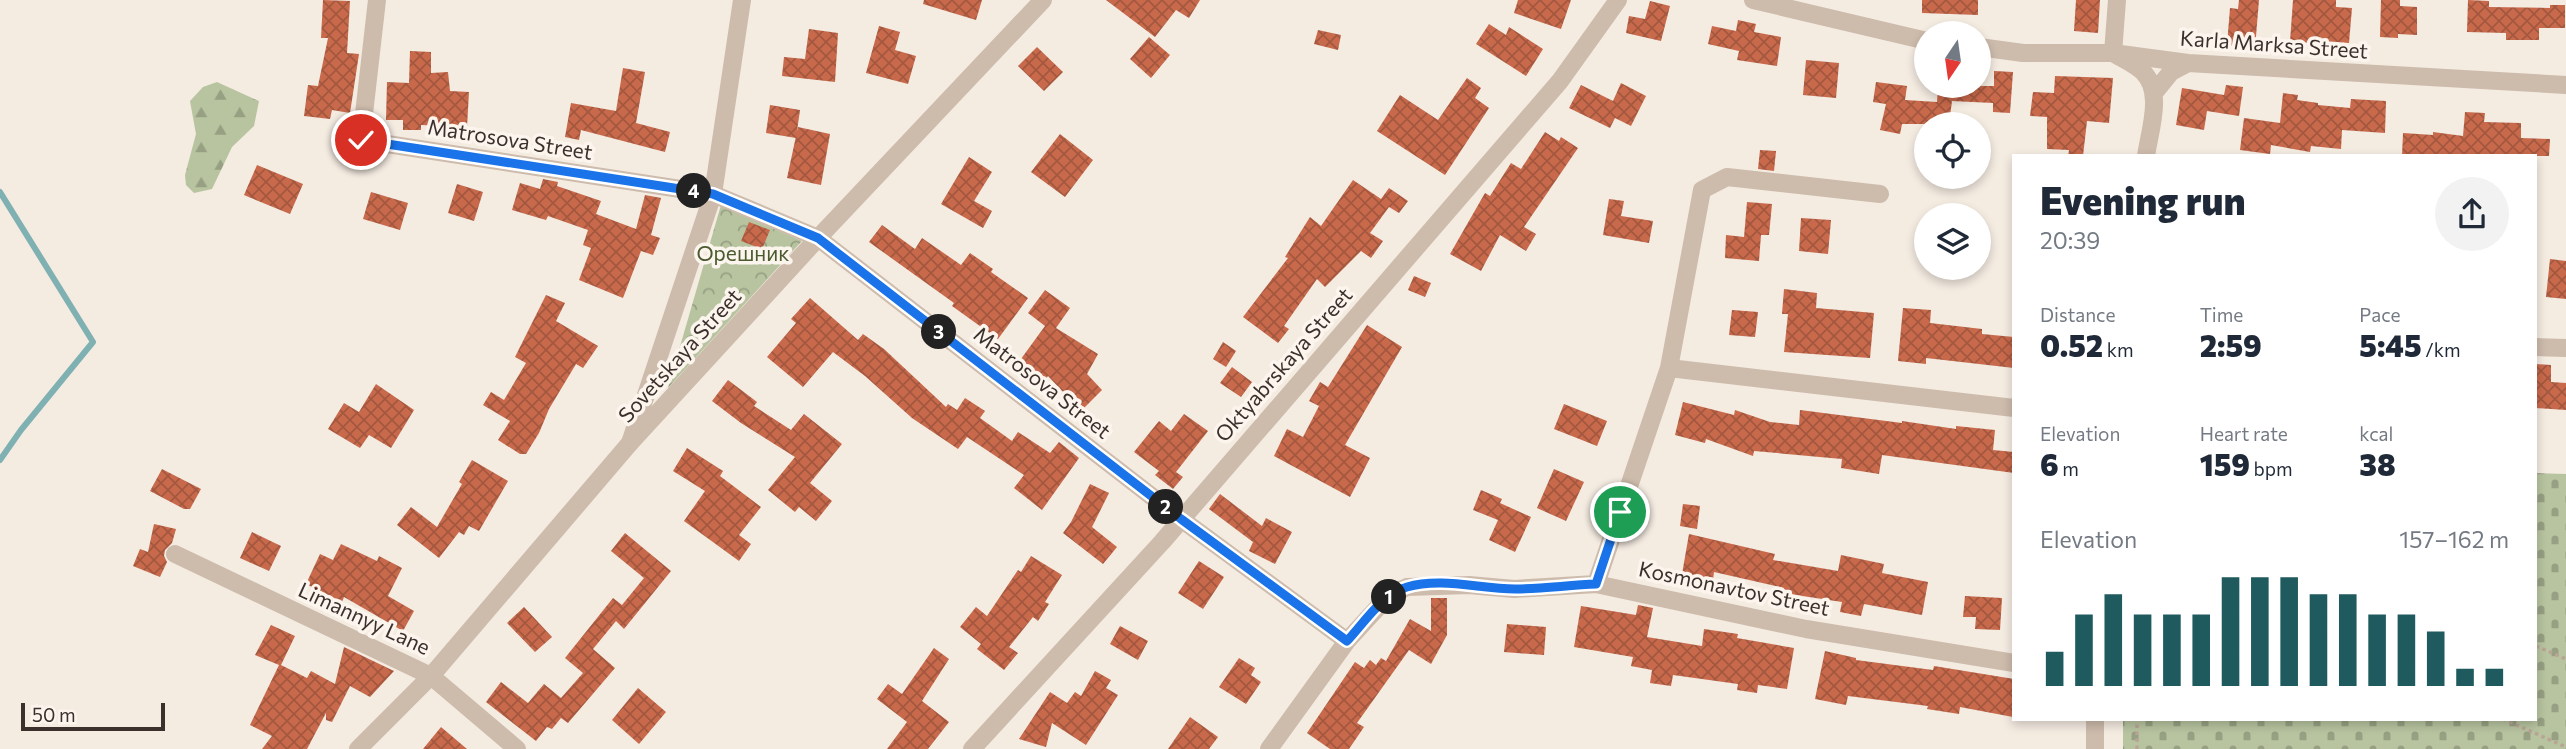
<!DOCTYPE html>
<html lang="en">
<head>
<meta charset="utf-8">
<style>
	body { margin:0; font-family:Commissioner,sans-serif; background:#f2f2f3; color:#1f2937; height:100vh; display:flex; flex-direction:column; font-size:26px; white-space:nowrap }
	* { box-sizing:border-box; margin:0 }
	p { font-size:23px; color:#747a83 }
	.icon { flex:none; width:38px; height:38px; fill:none; stroke:currentColor; stroke-width:2; stroke-linecap:round; stroke-linejoin:round }
	.map { position:relative; flex:1; overflow:hidden }
	.panel { position:absolute; left:2012px; top:154px; width:525px; height:567px; display:flex; flex-direction:column; background:#fff; border-radius:0px; box-shadow:0 4px 10px #0003 }
	.panel>* { flex:none }
	.needle { width:46px; rotate:193deg }
	.fabs { position:absolute; left:1914px; top:21px; display:grid; gap:14px }
	.fabs a { display:grid; place-items:center; width:77px; height:77px; border-radius:50%; background:#fff; box-shadow:0 4px 10px #0003; font-size:35px }
	.scale { position:absolute; left:21px; bottom:18px; width:144px; box-sizing:border-box; padding-left:7px; border:4px solid #3b302b; border-top:0; font-size:19px; line-height:24px; white-space:nowrap; color:#3b302b; -webkit-text-stroke:5px #fbf5ee; paint-order:stroke }
	.pin { position:absolute; display:grid; place-items:center; width:60px; height:60px; color:#fff; margin:-30px; border:4px solid #fff; border-radius:50%; box-shadow:0 2px 7px #0007 }
	.km { position:absolute; width:35px; height:35px; margin:-18px; border-radius:50%; background:#222; color:#fff; font-size:19px; line-height:35px; text-align:center }
	.round { display:grid; place-items:center; flex:none; width:74px; height:74px; border-radius:37px; background:#f2f2f3 }
	.headline { display:flex; align-items:center; justify-content:space-between; height:119px; padding:0 28px }
	h1 { font-size:38px; font-weight:800; line-height:52px }
	.stats { display:grid; grid-template-columns:repeat(3,1fr); gap:10px; height:119px; padding:7px 28px }
	.stats div { display:grid; align-content:center }
	.stats b { font-size:30px; font-weight:800 }
	.stats small { font-size:19px; font-weight:400 }
	.stats p { font-size:19px }
	.chart { height:196px; padding:14px 28px }
	.chart p { display:flex; justify-content:space-between }
	.chart svg { width:100%; height:126px; margin-top:7px; stroke:#1f5a5e; stroke-width:6 }
	.map>svg:first-child { display:block }
	.forest { fill:url(#forest-firs) }
	.cemetery { fill:url(#cemetery-stones) }
	.park { fill:url(#park-crowns) }
	.lines { fill:none; stroke-linecap:round; stroke-linejoin:round }
	.stream { stroke:#7fb0b2; stroke-width:6 }
	.building { fill:url(#building-cross-hatch) }
	.path { stroke:#b9a596; stroke-width:3.5; stroke-dasharray:3.5 3.5; stroke-linecap:butt }
	.minor { stroke:#cdbbac; stroke-width:18 }
	.tertiary { stroke:#cdbbac; stroke-width:18 }
	.route-casing { stroke:#fff; stroke-width:14 }
	.route { stroke:#1a73e8; stroke-width:9 }
	.labels { text-anchor:middle; stroke-width:7; stroke-linejoin:round; paint-order:stroke }
	.street-label { font-size:21px; fill:#3b302b; stroke:#fbf5ee }
	.park-label { font-size:21px; fill:#4a5a2e; stroke:#fbf5ee }
</style>
</head>
<body>
<div class="map">
<svg width="2566" height="749" viewBox="0 0 2566 749">
	<defs>
		<pattern id="forest-firs" width="22" height="20" patternUnits="userSpaceOnUse" patternTransform="scale(1.75)"><rect width="22" height="20" fill="#b8c4a0"/><path d="M5 1l3.5 6h-7zM16 11l3.5 6h-7z" fill="#97a083"/></pattern>
		<pattern id="cemetery-stones" width="16" height="16" patternUnits="userSpaceOnUse" patternTransform="scale(1.75)"><rect width="16" height="16" fill="#b8c4a0"/><path d="M2 7V4a2 2 0 0 1 4 0v3zM10 15v-3a2 2 0 0 1 4 0v3z" fill="#97a083"/></pattern>
		<pattern id="park-crowns" width="20" height="18" patternUnits="userSpaceOnUse" patternTransform="scale(1.75)"><rect width="20" height="18" fill="#b8c4a0"/><path d="M2 6a3 3 0 1 1 6 0M12 15a3 3 0 1 1 6 0" fill="none" stroke="#97a083"/></pattern>
		<pattern id="building-cross-hatch" width="8" height="8" patternUnits="userSpaceOnUse" patternTransform="scale(1.75)"><rect width="8" height="8" fill="#c8694b"/><path d="M0 0l8 8M0 8l8-8" fill="none" stroke="#a4573f"/></pattern>
	</defs>
	<rect width="100%" height="100%" fill="#f4ebe1"/>
	<path class="forest" d="M 217,82 L 259,101 L 254,126 L 232,147 L 212,189 L 194,193 L 186,185 L 185,175 L 196,134 L 190,101 L 203,87 Z"/>
	<path class="cemetery" d="M 2536,473 L 2566,474 L 2566,749 L 2123,749 L 2123,719 L 2536,719 Z"/>
	<path class="park" d="M 721,205 L 802,241 L 668,388 Z"/>
	<g class="lines">
		<path class="stream" d="M 0,192 L 93,342 L 21,430 L 0,460"/>
	</g>
	<path class="building" d="M 323,0 L 350,1 L 347,53 L 359,54 L 350,113 L 332,110 L 330,119 L 304,116 L 308,85 L 318,86 L 328,38 L 321,38 Z
		M 924,0 L 982,0 L 976,20 L 923,4 Z
		M 1106,0 L 1200,0 L 1189,18 L 1176,10 L 1155,37 Z
		M 1518,0 L 1571,0 L 1561,29 L 1514,13 Z
		M 1922,0 L 1978,0 L 1978,15 L 1922,13 Z
		M 2076,0 L 2100,0 L 2098,33 L 2074,31 Z
		M 2239,0 L 2259,0 L 2255,48 L 2227,45 L 2230,8 L 2238,9 Z
		M 2293,0 L 2336,0 L 2336,7 L 2352,8 L 2349,43 L 2312,40 L 2312,43 L 2290,42 Z
		M 2381,0 L 2400,0 L 2400,6 L 2417,7 L 2417,35 L 2398,34 L 2398,38 L 2380,37 Z
		M 2468,0 L 2489,1 L 2489,7 L 2550,8 L 2550,5 L 2565,5 L 2565,28 L 2539,28 L 2539,40 L 2506,40 L 2506,33 L 2467,32 Z
		M 1650,1 L 1670,6 L 1661,41 L 1626,33 L 1629,16 L 1645,19 Z
		M 1738,20 L 1756,24 L 1754,32 L 1781,37 L 1777,66 L 1737,60 L 1739,51 L 1708,44 L 1712,26 L 1736,31 Z
		M 1489,24 L 1506,35 L 1509,27 L 1543,49 L 1526,76 L 1476,44 Z
		M 879,26 L 900,32 L 895,50 L 916,56 L 908,84 L 866,73 Z
		M 809,29 L 838,33 L 835,82 L 782,76 L 784,57 L 805,59 Z
		M 1318,30 L 1341,35 L 1338,50 L 1314,44 Z
		M 1149,37 L 1170,55 L 1151,78 L 1130,59 Z
		M 1037,47 L 1063,72 L 1044,91 L 1018,66 Z
		M 410,51 L 431,52 L 431,73 L 448,72 L 450,91 L 469,92 L 467,127 L 421,125 L 421,130 L 403,130 L 403,120 L 386,120 L 387,82 L 409,83 Z
		M 1806,60 L 1839,63 L 1836,98 L 1803,95 Z
		M 623,68 L 645,72 L 636,123 L 670,132 L 665,152 L 581,130 L 579,140 L 565,137 L 571,103 L 616,111 Z
		M 1994,71 L 2013,72 L 2010,113 L 1993,112 L 1993,103 L 1952,101 L 1949,124 L 1902,124 L 1900,134 L 1880,130 L 1886,104 L 1873,102 L 1876,82 L 1907,86 L 1905,100 L 1937,102 L 1938,86 L 1994,86 Z
		M 2055,76 L 2113,78 L 2109,123 L 2087,121 L 2083,156 L 2068,156 L 2069,150 L 2047,149 L 2047,117 L 2030,116 L 2033,92 L 2054,93 Z
		M 1467,78 L 1481,88 L 1475,98 L 1489,108 L 1445,175 L 1377,131 L 1400,95 L 1438,120 Z
		M 1621,83 L 1646,96 L 1631,126 L 1615,118 L 1610,128 L 1569,108 L 1581,85 L 1613,101 Z
		M 2226,85 L 2243,87 L 2239,116 L 2207,111 L 2204,130 L 2176,125 L 2182,88 L 2224,95 Z
		M 2283,93 L 2298,95 L 2297,100 L 2318,103 L 2318,105 L 2350,108 L 2351,99 L 2386,101 L 2385,133 L 2342,130 L 2341,149 L 2311,146 L 2310,152 L 2271,145 L 2270,154 L 2240,150 L 2244,118 L 2280,123 Z
		M 770,105 L 800,110 L 796,138 L 766,133 Z
		M 2465,112 L 2485,113 L 2484,122 L 2521,123 L 2521,138 L 2550,139 L 2549,156 L 2402,156 L 2403,133 L 2433,135 L 2433,132 L 2463,136 Z
		M 798,127 L 830,134 L 821,185 L 787,178 Z
		M 1545,132 L 1559,141 L 1561,137 L 1578,148 L 1524,227 L 1536,234 L 1526,251 L 1500,235 L 1481,271 L 1450,254 L 1485,193 L 1490,196 L 1511,163 L 1521,169 Z
		M 1060,134 L 1093,160 L 1065,197 L 1031,172 Z
		M 1760,150 L 1776,151 L 1774,171 L 1758,169 Z
		M 969,157 L 992,172 L 974,201 L 992,211 L 983,228 L 941,204 Z
		M 257,165 L 303,184 L 290,214 L 244,195 Z
		M 543,179 L 558,182 L 557,186 L 601,201 L 596,214 L 636,229 L 645,195 L 661,198 L 651,235 L 660,238 L 653,255 L 641,251 L 623,298 L 579,280 L 591,248 L 583,245 L 588,230 L 548,216 L 546,220 L 512,210 L 520,183 L 540,189 Z
		M 1353,180 L 1381,199 L 1389,188 L 1408,201 L 1399,213 L 1389,207 L 1370,233 L 1383,241 L 1371,258 L 1361,251 L 1325,287 L 1317,279 L 1284,326 L 1289,329 L 1278,343 L 1243,317 L 1288,258 L 1285,257 L 1310,217 L 1321,226 Z
		M 457,184 L 483,192 L 474,221 L 448,213 Z
		M 371,192 L 408,203 L 400,230 L 363,219 Z
		M 1609,199 L 1624,201 L 1621,216 L 1653,221 L 1649,243 L 1603,235 Z
		M 1747,202 L 1772,204 L 1769,235 L 1761,235 L 1759,261 L 1725,258 L 1726,235 L 1744,237 Z
		M 1801,218 L 1831,220 L 1828,254 L 1799,251 Z
		M 749,222 L 770,230 L 762,249 L 741,241 Z
		M 882,225 L 915,249 L 922,238 L 961,265 L 970,253 L 993,269 L 991,272 L 1028,298 L 998,339 L 952,306 L 954,303 L 869,242 Z
		M 2550,259 L 2566,261 L 2566,299 L 2546,297 Z
		M 1414,276 L 1431,283 L 1425,297 L 1408,290 Z
		M 1784,289 L 1817,293 L 1816,308 L 1874,313 L 1870,358 L 1784,352 L 1788,314 L 1782,314 Z
		M 1045,290 L 1070,308 L 1056,328 L 1098,354 L 1087,374 L 1102,390 L 1081,411 L 1048,376 L 1044,382 L 1018,363 L 1045,326 L 1028,313 Z
		M 546,295 L 565,303 L 556,321 L 598,346 L 583,368 L 576,364 L 549,409 L 539,433 L 526,454 L 520,454 L 498,440 L 510,421 L 483,405 L 491,392 L 504,400 L 526,363 L 515,357 Z
		M 810,298 L 858,340 L 863,334 L 884,349 L 946,407 L 948,404 L 957,410 L 965,398 L 985,411 L 980,418 L 1012,441 L 1018,432 L 1050,453 L 1059,442 L 1079,458 L 1042,510 L 1014,488 L 1024,475 L 967,437 L 958,449 L 912,418 L 865,376 L 833,352 L 803,387 L 767,357 L 796,323 L 791,319 Z
		M 1903,308 L 1931,310 L 1930,323 L 1982,329 L 1982,334 L 2014,337 L 2014,368 L 1926,358 L 1926,364 L 1898,361 Z
		M 1732,310 L 1758,312 L 1755,337 L 1729,335 Z
		M 1367,325 L 1402,347 L 1345,445 L 1370,458 L 1350,497 L 1274,456 L 1287,429 L 1303,437 L 1319,406 L 1309,401 L 1320,382 L 1328,387 Z
		M 1223,342 L 1236,351 L 1226,367 L 1213,359 Z
		M 2536,364 L 2551,365 L 2551,382 L 2566,383 L 2566,410 L 2536,408 Z
		M 1232,367 L 1252,382 L 1241,397 L 1220,383 Z
		M 728,380 L 757,402 L 754,406 L 791,430 L 804,414 L 842,444 L 810,483 L 832,501 L 816,521 L 799,507 L 795,512 L 768,490 L 795,457 L 741,423 L 712,401 Z
		M 376,384 L 414,410 L 391,448 L 369,435 L 360,448 L 328,429 L 344,403 L 359,412 Z
		M 1683,402 L 1734,415 L 1735,410 L 1770,422 L 1799,425 L 1800,410 L 1902,423 L 1902,421 L 1956,429 L 1956,426 L 1995,430 L 1993,450 L 2014,452 L 2014,473 L 1882,455 L 1879,474 L 1841,468 L 1842,459 L 1754,451 L 1753,456 L 1706,439 L 1705,443 L 1675,435 Z
		M 1564,404 L 1607,421 L 1597,446 L 1554,429 Z
		M 1184,414 L 1208,431 L 1176,472 L 1183,477 L 1173,489 L 1155,475 L 1159,471 L 1134,452 L 1159,421 L 1171,431 Z
		M 687,448 L 723,471 L 720,476 L 761,507 L 739,535 L 751,544 L 739,561 L 684,521 L 705,491 L 673,471 Z
		M 472,460 L 508,481 L 479,531 L 469,526 L 464,535 L 459,532 L 439,558 L 397,525 L 411,507 L 437,527 L 462,484 L 459,482 Z
		M 162,469 L 201,489 L 190,509 L 184,509 L 150,491 Z
		M 1554,469 L 1584,482 L 1566,521 L 1537,508 Z
		M 1090,484 L 1109,493 L 1092,527 L 1117,547 L 1103,564 L 1063,533 L 1071,522 Z
		M 1481,490 L 1502,499 L 1500,503 L 1531,517 L 1515,552 L 1489,540 L 1498,520 L 1473,510 Z
		M 1220,494 L 1262,526 L 1266,518 L 1292,532 L 1275,564 L 1249,551 L 1253,542 L 1209,509 Z
		M 1683,504 L 1700,506 L 1697,529 L 1680,526 Z
		M 154,524 L 176,529 L 172,543 L 165,550 L 164,556 L 167,562 L 160,577 L 133,566 L 140,549 L 148,552 Z
		M 252,532 L 281,546 L 269,571 L 240,558 Z
		M 625,533 L 671,571 L 624,629 L 616,621 L 593,649 L 615,668 L 568,723 L 561,718 L 552,729 L 547,727 L 536,741 L 486,702 L 501,682 L 528,703 L 544,684 L 561,698 L 583,673 L 565,658 L 613,598 L 622,605 L 644,578 L 611,551 Z
		M 1689,534 L 1775,554 L 1773,560 L 1838,571 L 1841,555 L 1884,564 L 1882,573 L 1928,582 L 1922,615 L 1864,604 L 1861,616 L 1840,612 L 1842,602 L 1783,593 L 1784,588 L 1714,572 L 1713,580 L 1682,574 Z
		M 341,544 L 377,561 L 379,556 L 402,568 L 388,596 L 414,611 L 403,631 L 344,597 L 342,602 L 306,584 L 320,554 L 333,560 Z
		M 1031,556 L 1062,575 L 1045,602 L 1049,604 L 1038,621 L 1033,617 L 1009,647 L 1018,653 L 1004,670 L 977,649 L 981,644 L 960,627 L 976,607 L 987,616 L 1018,570 L 1021,572 Z
		M 1199,561 L 1224,577 L 1203,609 L 1178,593 Z
		M 1965,596 L 2002,598 L 2000,630 L 1975,629 L 1976,617 L 1963,617 Z
		M 1431,598 L 1447,598 L 1447,635 L 1431,664 L 1409,650 L 1357,723 L 1364,727 L 1349,749 L 1330,749 L 1307,733 L 1355,662 L 1364,668 L 1370,660 L 1376,665 L 1381,658 L 1386,661 L 1410,619 L 1431,631 Z
		M 1638,605 L 1653,608 L 1647,637 L 1702,646 L 1704,629 L 1738,634 L 1737,638 L 1794,648 L 1787,689 L 1758,685 L 1757,693 L 1737,690 L 1738,684 L 1673,675 L 1671,686 L 1650,683 L 1652,670 L 1631,666 L 1633,657 L 1574,647 L 1581,606 L 1636,615 Z
		M 524,607 L 552,637 L 535,652 L 507,623 Z
		M 1507,624 L 1546,627 L 1544,655 L 1504,652 Z
		M 271,625 L 295,636 L 281,665 L 307,678 L 311,671 L 335,684 L 344,647 L 394,671 L 370,697 L 350,686 L 332,722 L 326,720 L 326,713 L 307,749 L 262,749 L 272,736 L 250,725 L 279,665 L 255,655 Z
		M 1120,626 L 1148,641 L 1138,660 L 1110,644 Z
		M 934,648 L 949,659 L 922,701 L 949,722 L 928,749 L 887,749 L 907,722 L 877,699 L 888,684 L 902,694 Z
		M 1825,651 L 1856,658 L 1856,660 L 1933,670 L 1934,666 L 2014,679 L 2013,717 L 1960,707 L 1959,714 L 1927,709 L 1928,706 L 1848,696 L 1846,705 L 1815,699 Z
		M 1239,658 L 1255,668 L 1251,675 L 1261,682 L 1246,704 L 1219,687 Z
		M 1095,671 L 1111,680 L 1106,688 L 1118,695 L 1086,745 L 1052,723 L 1046,747 L 1019,739 L 1050,692 L 1067,703 L 1075,692 L 1081,696 Z
		M 638,688 L 666,712 L 639,744 L 612,720 Z
		M 1190,717 L 1218,737 L 1209,749 L 1168,749 Z
		M 441,727 L 467,749 L 423,749 Z"/>
	<g class="lines">
		<path class="path" d="M 2536,646 L 2566,659
			M 2503,719 L 2566,747
			M 2137,749 L 2137,719"/>
		<path class="minor" d="M 377,0 L 361,140 L 713,194 L 818,238 L 1181,519 L 1347,641
			M 1753,0 L 1927,41
			M 2117,0 L 2113,53 C 2123,59 2134,64 2142,71 C 2164,91 2150,129 2146,156
			M 1979,47 L 2023,53 L 2113,53 L 2188,63 L 2566,85
			M 2154,93 L 2171,72 L 2188,63
			M 2536,347 L 2566,348
			M 1669,368 L 2014,408
			M 630,443 L 713,194 L 742,0
			M 175,554 L 431,676 L 517,749
			M 1596,584 L 1669,368 L 1702,190 L 1727,177 L 1880,194
			M 2095,719 L 2095,749
			M 972,749 L 1162,542 L 1560,81 L 1618,0
			M 1269,749 L 1347,641 L 1381,604 L 1393,594 L 1407,587 L 1469,585 L 1514,589 L 1596,584 L 1806,629 L 2014,663"/>
		<path class="tertiary" d="M 358,749 L 431,676 L 630,443 L 818,238 L 1043,0"/>
	</g>
	<g class="lines">
		<g class="route-casing">
			<path id="route" d="M 361,140 L 713,194 L 818,238 L 1181,519 L 1347,641 C 1364,623 1382,594 1407,587 C 1441,577 1480,589 1515,589 C 1541,589 1569,585 1596,584 L 1620,512"/>
		</g>
		<use href="#route" class="route"/>
	</g>
	<g class="labels">
		<g class="street-label">
			<text transform="translate(2274 45) rotate(4)" y="7">Karla Marksa Street</text>
			<text transform="translate(510 140) rotate(9)" y="7">Matrosova Street</text>
			<text transform="translate(680 356) rotate(-48)" y="7">Sovetskaya Street</text>
			<text transform="translate(1284 365) rotate(-49)" y="7">Oktyabrskaya Street</text>
			<text transform="translate(1042 383) rotate(38)" y="7">Matrosova Street</text>
			<text transform="translate(1734 589) rotate(12)" y="7">Kosmonavtov Street</text>
			<text transform="translate(364 619) rotate(25)" y="7">Limannyy Lane</text>
		</g>
		<g class="park-label">
			<text x="743" y="261">Орешник</text>
		</g>
	</g>
</svg>
<div class="fabs">
<a><svg class="needle" viewBox="-14 -14 28 28"><path d="M0-13l5 13h-10z" fill="#e53935"/><path d="M0 13l5-13h-10z" fill="#747a83"/></svg></a>
<a><svg class="icon" aria-label="locate" viewBox="0 0 24 24"><circle cx="12" cy="12" r="6"/><path d="M12 2v4M12 18v4M2 12h4M18 12h4"/></svg></a>
<a><svg class="icon" aria-label="layers" viewBox="0 0 24 24"><path d="M12 4l9 5-9 5-9-5zM3 14l9 5 9-5"/></svg></a>
</div>
<div class="scale">50 m</div>
<div class="pin" style="left:1620px;top:512px;background:#1e9e55"><svg class="icon" aria-label="arrive" viewBox="0 0 24 24"><path d="M6 21V4h12l-3 4 3 4H6"/></svg></div>
<div class="pin" style="left:361px;top:140px;background:#d93025"><svg class="icon" aria-label="check" viewBox="0 0 24 24"><path d="M5 12l5 5 9-10"/></svg></div>
<b class="km" style="left:1389px;top:597px">1</b>
<b class="km" style="left:1166px;top:507px">2</b>
<b class="km" style="left:939px;top:332px">3</b>
<b class="km" style="left:694px;top:191px">4</b>
<section class="panel">
<div class="headline"><div><h1>Evening run</h1><p>20:39</p></div><a class="round"><svg class="icon" aria-label="share" viewBox="0 0 24 24"><path d="M12 15V3M7 8l5-5 5 5M5 13v7h14v-7"/></svg></a></div>
<div class="stats">
<div><p>Distance</p><b>0.52<small> km</small></b></div>
<div><p>Time</p><b>2:59</b></div>
<div><p>Pace</p><b>5:45<small> /km</small></b></div>
</div>
<div class="stats">
<div><p>Elevation</p><b>6<small> m</small></b></div>
<div><p>Heart rate</p><b>159<small> bpm</small></b></div>
<div><p>kcal</p><b>38</b></div>
</div>
<div class="chart"><p><span>Elevation</span>157–162 m</p>
<svg viewBox="0 0 160 44" preserveAspectRatio="none"><path d="M5 44V32M15 44V19M25 44V12M35 44V19M45 44V19M55 44V19M65 44V6M75 44V6M85 44V6M95 44V12M105 44V12M115 44V19M125 44V19M135 44V25M145 44V38M155 44V38"/></svg>
</div>
</section>
</div>
</body>
</html>
